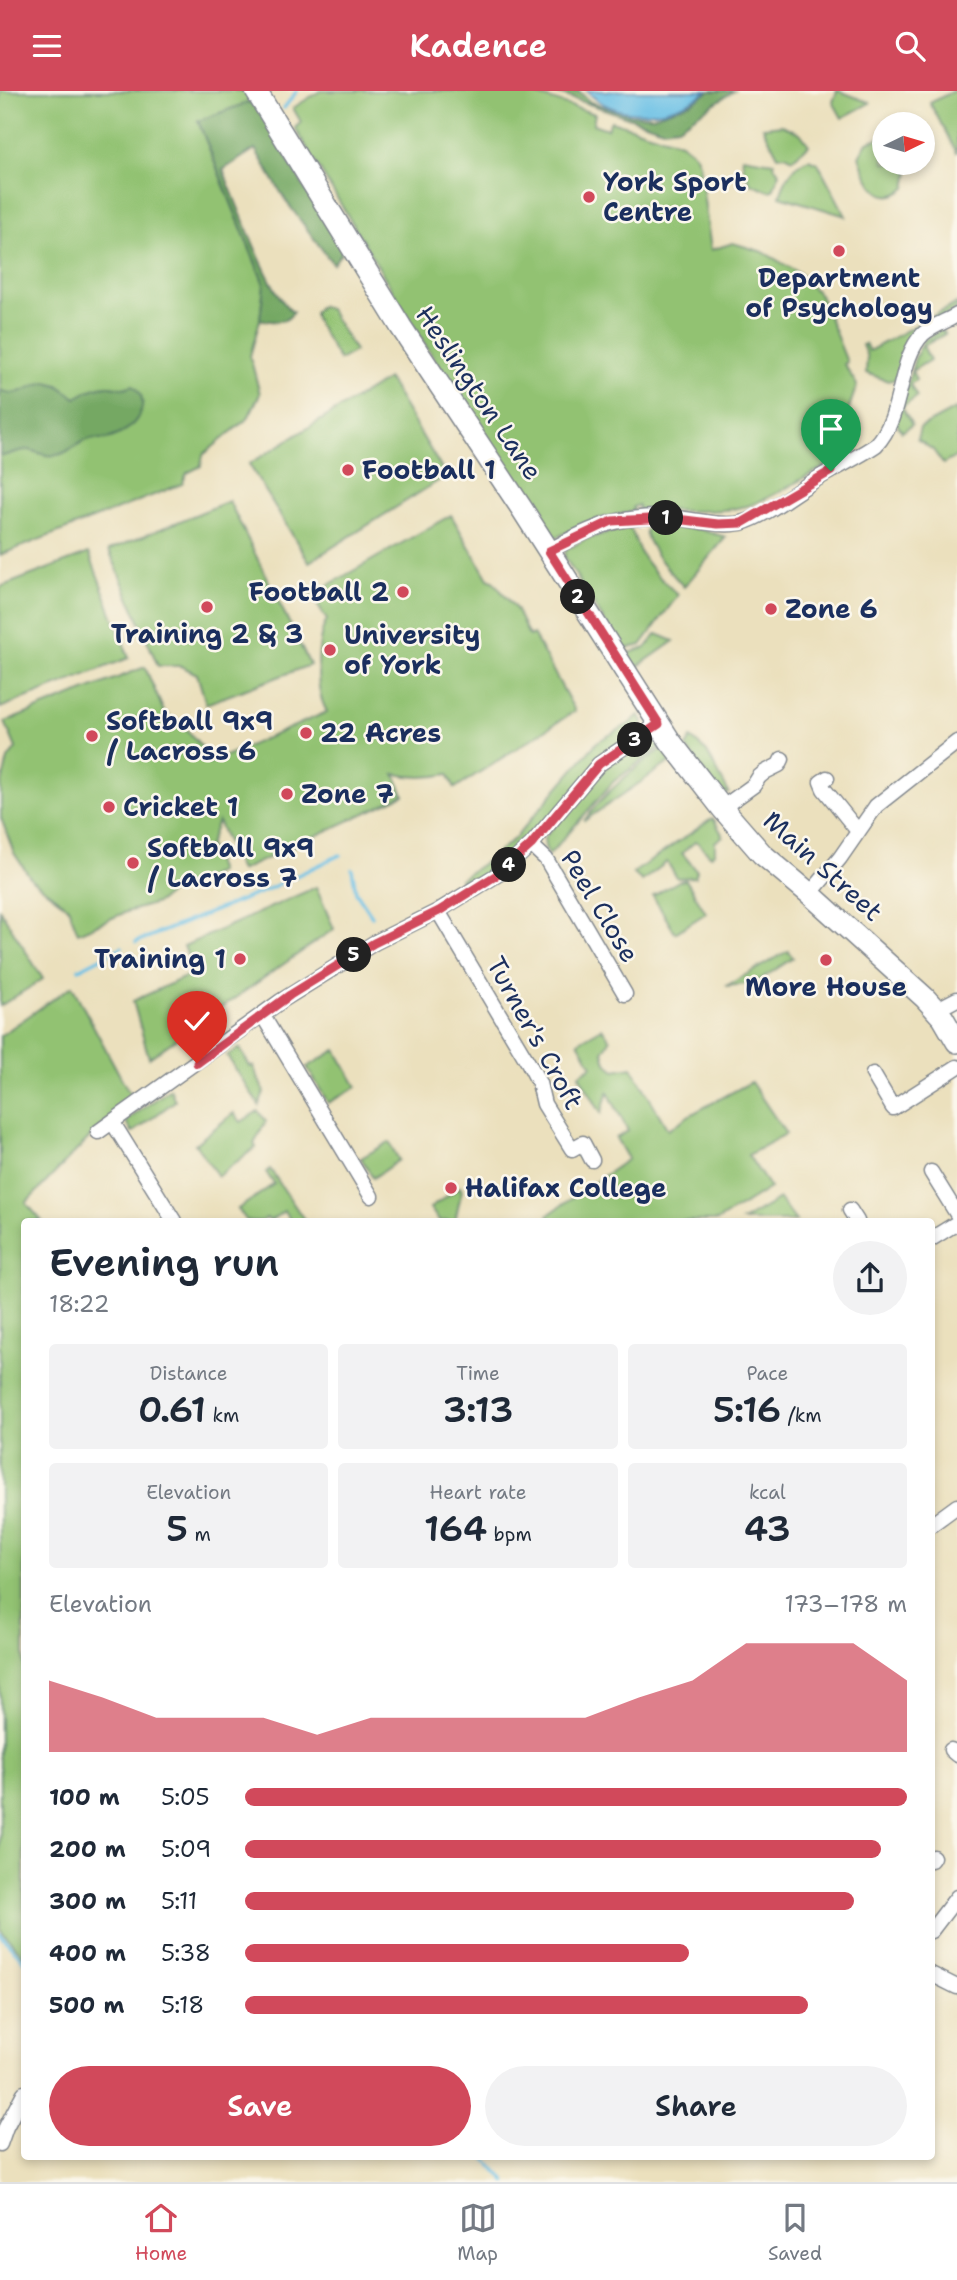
<!DOCTYPE html>
<html lang="en">
<head>
<meta charset="utf-8">
<style>
	body { margin:0; font-family:"Shantell Sans",sans-serif; background:#f2f2f3; color:#1f2937; height:100vh; display:flex; flex-direction:column; font-size:26px; white-space:nowrap }
	* { box-sizing:border-box; margin:0 }
	p { font-size:23px; color:#747a83 }
	.icon { flex:none; width:38px; height:38px; fill:none; stroke:currentColor; stroke-width:2; stroke-linecap:round; stroke-linejoin:round }
	.map { position:relative; flex:1; overflow:hidden }
	.details { position:absolute; left:21px; top:1127px; width:914px; height:942px; display:flex; flex-direction:column; background:#fff; border-radius:7px; box-shadow:0 4px 10px #0003 }
	.details>* { flex:none }
	.needle { width:46px; rotate:85deg }
	.tools { position:absolute; left:872px; top:21px; display:grid; gap:14px }
	.tools a { display:grid; place-items:center; width:63px; height:63px; border-radius:50%; background:#fff; box-shadow:0 4px 10px #0003; font-size:35px }
	.pin { position:absolute; display:grid; place-items:center; width:60px; height:60px; color:#fff; margin:-72px -30px; border-radius:50% 50% 50% 0; rotate:-45deg; box-shadow:0 0 7px #0007 }
	.pin .icon { rotate:45deg }
	.km { position:absolute; width:35px; height:35px; margin:-18px; border-radius:50%; background:#222; color:#fff; font-size:19px; line-height:35px; text-align:center }
	.round { display:grid; place-items:center; flex:none; width:74px; height:74px; border-radius:37px; background:#f2f2f3 }
	.head { display:flex; align-items:center; justify-content:space-between; height:119px; padding:0 28px }
	h1 { font-size:38px; font-weight:600; line-height:52px }
	.metrics { display:grid; grid-template-columns:repeat(3,1fr); gap:10px; height:119px; padding:7px 28px }
	.metrics div { display:grid; align-content:center; border-radius:7px; background:#f2f2f3; text-align:center }
	.metrics b { font-size:35px; font-weight:600 }
	.metrics small { font-size:19px; font-weight:400 }
	.metrics p { font-size:19px }
	.chart { height:196px; padding:14px 28px }
	.chart p { display:flex; justify-content:space-between }
	.chart svg { width:100%; height:126px; margin-top:7px; fill:#d1495b; opacity:.7 }
	.primary-button { display:flex; gap:14px; margin-top:auto; padding:14px 28px }
	.primary-button a { flex:1; height:80px; border-radius:42px; background:#d1495b; color:#fff; font-size:28px; font-weight:600; line-height:80px; text-align:center }
	.primary-button a+a { background:#f2f2f3; color:#1f2937 }
	ul { padding:0 28px; list-style:none; font-size:23px }
	li { display:grid; grid-template-columns:112px 84px 1fr; align-items:center; height:52px }
	li i { height:18px; border-radius:9px; background:#d1495b }
	header { display:flex; justify-content:space-between; align-items:center; height:91px; padding:0 28px; background:#d1495b; color:#fff; font-size:32px; font-weight:600 }
	.dock { display:flex; justify-content:space-around; align-items:center; height:98px; border-top:2px solid #e0e1e3; background:#fff; font-size:19px; color:#747a83 }
	.dock a { display:grid; justify-items:center; gap:4px }
	.dock .on { color:#d1495b }
	.map>svg:first-child { display:block }
	.green { fill:#92c272; stroke:#567868; stroke-width:2 }
	.forest { fill:#75a864; stroke:#486c61; stroke-width:2 }
	.water { fill:#68bfe5; stroke:#4277a2; stroke-width:2 }
	.lines { fill:none; stroke-linecap:round; stroke-linejoin:round }
	.stream { stroke:#68bfe5; stroke-width:3.5 }
	.street-casing { stroke:#83888e; stroke-width:17 }
	.secondary-casing { stroke:#83888e; stroke-width:24 }
	.street { stroke:#fff; stroke-width:14 }
	.secondary { stroke:#fff; stroke-width:21 }
	.route-casing { stroke:#fff; stroke-width:14 }
	.route { stroke:#d1495b; stroke-width:9 }
	.poi-dot { fill:#d1495b; stroke:#fbf7ec; stroke-width:2.5 }
	.labels { text-anchor:middle; stroke-width:5; stroke-linejoin:round; paint-order:stroke }
	.poi-label { font-size:26px; font-weight:bold; fill:#1b2f5e; stroke:#fbf7ec; text-anchor:start }
	.street-label { font-size:26px; fill:#1b2f5e; stroke:#fbf7ec }
</style>
</head>
<body>
<header><svg class="icon" aria-label="menu" viewBox="0 0 24 24"><path d="M4 6h16M4 12h16M4 18h16"/></svg>Kadence<svg class="icon" aria-label="search" viewBox="0 0 24 24"><circle cx="10" cy="10" r="6"/><path d="M15 15l6 6"/></svg></header>
<div class="map">
<svg width="957" height="2091" viewBox="0 0 957 2091">
	<rect width="100%" height="100%" fill="#fbf7ec"/>
	<filter id="ink" filterUnits="userSpaceOnUse"><feTurbulence type="fractalNoise" baseFrequency=".0143" numOctaves="2"/><feDisplacementMap in="SourceGraphic" scale="14" xChannelSelector="R" yChannelSelector="G"/><feConvolveMatrix kernelMatrix="1 2 1 2 8 2 1 2 1" color-interpolation-filters="sRGB"/></filter>
	<filter id="wash" filterUnits="userSpaceOnUse"><feTurbulence type="fractalNoise" baseFrequency=".00686" numOctaves="4" result="noise"/><feDisplacementMap in="SourceGraphic" scale="28" xChannelSelector="R" yChannelSelector="G"/><feGaussianBlur stdDeviation="1.57" result="paint"/><feColorMatrix in="noise" values="0 0 0 0 0 0 0 0 0 0 0 0 0 0 0 0 0 1.4 0 .05"/><feComposite in="paint" operator="in"/></filter>
	<g filter="url(#wash)">
		<rect width="100%" height="100%" fill="#ebe0bd"/>
		<path class="green" d="M 0,0 L 248,0 L 253,8 L 249,11 L 198,30 L 264,193 L 260,229 L 250,265 L 260,303 L 248,327 L 203,364 L 201,375 L 187,382 L 182,393 L 0,464 Z
			M 320,0 L 524,0 L 595,23 L 593,33 L 607,38 L 611,30 L 681,52 L 695,63 L 699,72 L 711,159 L 733,152 L 763,161 L 799,182 L 820,204 L 847,271 L 844,273 L 857,294 L 829,374 C 804,385 770,409 747,415 C 711,424 675,418 639,419 L 638,414 L 633,416 L 634,420 L 597,428 L 557,446 L 552,445 L 424,252 L 295,37 L 301,31 L 293,17 Z
			M 837,0 L 840,0 L 870,12 L 842,27 L 833,11 Z
			M 953,0 L 957,0 L 957,62 L 930,12 Z
			M 782,34 L 800,42 L 809,54 L 792,68 L 786,64 L 778,65 L 763,36 Z
			M 879,47 L 884,48 L 884,72 L 903,72 L 909,82 L 906,97 C 879,119 866,87 859,65 L 867,51 Z
			M 742,66 L 774,71 L 774,75 L 780,82 L 773,99 L 769,100 L 750,92 L 744,80 Z
			M 809,68 L 818,72 L 846,125 L 780,105 C 784,90 793,73 809,68 Z
			M 957,212 L 957,218 L 924,236 L 897,288 L 888,290 L 866,282 L 867,266 L 862,254 L 865,253 L 869,260 Z
			M 320,215 L 329,218 L 355,260 L 339,269 L 315,228 L 314,221 Z
			M 941,239 L 945,243 L 923,255 L 930,269 L 912,280 L 916,289 L 910,293 L 917,306 L 902,316 L 912,334 L 902,341 L 896,331 L 915,267 L 924,249 Z
			M 388,288 L 446,385 L 309,471 L 249,373 Z
			M 955,318 L 957,321 L 957,365 L 943,373 L 933,359 L 917,348 L 920,337 Z
			M 229,410 L 310,574 L 206,613 L 197,583 L 181,575 L 158,575 L 109,459 Z
			M 451,424 L 488,488 L 493,490 L 516,518 L 529,545 L 533,543 L 575,620 L 455,697 L 448,683 C 430,687 413,687 395,683 L 404,704 L 240,780 L 218,730 L 209,754 L 219,781 L 170,802 L 157,812 L 126,821 L 78,842 L 68,816 L 32,789 L 14,762 L 1,727 L 1,696 L 8,668 L 16,657 L 5,631 L 145,576 L 164,621 L 187,639 L 202,656 L 209,672 L 327,621 C 325,617 322,611 321,606 C 316,588 317,544 327,529 L 311,504 Z
			M 649,433 L 698,438 L 726,446 L 684,496 C 669,479 652,463 645,441 Z
			M 628,435 C 635,442 635,452 640,461 C 649,477 664,491 678,504 L 641,554 L 622,559 L 564,465 L 566,459 L 584,449 Z
			M 89,462 L 129,567 L 0,617 L 0,496 Z
			M 657,543 L 674,550 L 634,578 L 625,563 L 646,557 Z
			M 639,624 L 643,630 L 642,635 L 502,773 L 469,794 L 462,792 L 460,788 L 488,769 L 515,747 L 597,651 L 629,633 Z
			M 691,647 L 707,661 L 729,702 L 720,704 L 686,656 Z
			M 655,648 L 660,656 L 613,691 L 549,764 L 545,756 L 544,747 C 566,721 620,648 655,648 Z
			M 662,658 L 671,664 L 673,669 L 584,730 C 606,700 632,679 662,658 Z
			M 713,727 L 723,745 L 715,751 L 715,761 L 711,765 L 696,750 L 682,762 L 697,780 L 695,786 L 677,787 L 667,771 L 642,790 L 633,782 Z
			M 686,789 L 706,822 L 675,842 L 653,805 L 679,790 Z
			M 316,796 L 334,838 L 149,967 L 133,910 L 194,882 L 184,855 Z
			M 0,819 L 43,888 L 0,915 Z
			M 788,860 L 793,867 L 755,892 L 726,895 Z
			M 72,895 L 132,1007 L 86,1050 L 26,1112 L 42,1130 L 24,1130 L 24,1865 L 0,1838 L 0,945 Z
			M 602,937 L 610,949 L 603,961 L 606,972 L 615,979 L 632,976 L 668,1039 L 688,1025 L 751,991 L 786,1043 L 748,1064 L 770,1097 L 717,1130 L 551,1130 L 548,1124 L 628,1068 L 616,1047 L 628,1040 L 608,1001 L 601,1022 L 579,984 L 592,975 L 578,951 Z
			M 240,957 L 250,976 L 253,975 L 264,1001 L 259,1014 L 227,965 Z
			M 336,959 L 357,996 L 328,1012 L 307,976 Z
			M 170,998 L 175,1010 L 135,1040 L 132,1041 L 126,1030 Z
			M 258,1020 L 266,1030 L 254,1053 L 256,1056 L 218,1085 L 195,1053 L 234,1022 L 241,1031 Z
			M 389,1051 L 399,1069 L 373,1087 L 361,1067 Z
			M 270,1078 L 305,1130 L 291,1130 L 284,1120 L 270,1130 L 267,1127 L 262,1130 L 247,1130 L 238,1118 L 274,1093 L 266,1081 Z
			M 460,1096 L 462,1099 L 455,1130 L 439,1130 L 430,1117 Z
			M 779,1108 L 796,1130 L 742,1130 Z"/>
		<path class="forest" d="M 550,0 L 579,0 L 590,11 L 631,24 L 653,25 L 691,12 L 710,0 L 734,0 L 678,36 L 663,38 Z
			M 249,11 L 257,15 L 342,161 L 333,173 L 286,110 L 255,58 L 223,79 C 234,105 273,211 293,221 C 286,234 274,230 260,229 L 264,193 L 198,30 Z
			M 46,291 L 58,294 L 76,307 C 86,301 97,294 110,295 C 122,296 120,299 133,294 C 157,314 130,344 106,348 C 100,349 95,346 90,348 C 79,351 71,359 61,363 C 47,367 41,362 29,359 C 22,358 10,363 3,365 L 0,363 L 0,299 C 17,308 29,294 46,291 Z"/>
		<path class="water" d="M 587,0 L 707,0 C 673,25 618,33 587,0 Z"/>
		<g class="lines">
			<path class="stream" d="M 284,17 L 297,0
				M 352,778 L 356,801 L 372,825
				M 136,851 L 262,801 L 340,764
				M 79,878 L 122,856
				M 0,1843 L 24,1870
				M 483,2065 L 506,2091"/>
		</g>
	</g>
	<g filter="url(#ink)">
		<g class="lines">
			<g class="street-casing">
				<path id="street" d="M 549,460 C 592,435 626,422 677,427 C 697,429 720,436 741,432 C 764,426 794,402 815,389 C 835,377 857,367 876,354 C 904,325 897,269 923,243 C 932,235 947,230 957,224
					M 827,687 L 821,691 L 824,698 L 857,739
					M 722,717 L 754,694 L 759,686 L 765,681 L 779,674 L 782,668
					M 531,754 L 546,768 L 625,903
					M 810,803 L 840,767 L 876,715 L 957,651
					M 438,820 L 529,973 L 539,992 L 544,1013 L 572,1058 L 583,1052 L 592,1069
					M 936,919 L 957,908
					M 263,925 L 371,1105
					M 873,983 L 893,1017 L 957,976
					M 113,1032 L 174,1130
					M 98,1041 L 281,910 L 374,852 L 438,820 L 500,782 L 531,754 L 599,673 L 658,633
					M 931,1081 L 957,1123
					M 850,1119 L 857,1130
					M 931,1148 L 957,1132
					M 931,1434 L 957,1415
					M 951,1659 L 957,1664
					M 931,1769 L 933,1766
					M 931,1840 L 957,1806
					M 931,1883 L 957,1896
					M 0,2053 L 6,2036 L 24,2002"/>
			</g>
			<g class="secondary-casing">
				<path id="secondary" d="M 256,0 L 401,236 L 522,418 L 670,650 L 722,717 L 762,763 L 810,803 L 925,907 L 943,927 L 957,951"/>
			</g>
			<use href="#street" class="street"/>
			<use href="#secondary" class="secondary"/>
		</g>
	</g>
	<g class="lines" filter="url(#ink)">
		<g class="route-casing">
			<path id="route" d="M 197,972 L 290,904 L 374,852 L 439,820 L 500,782 L 531,754 L 599,673 L 659,633 L 549,460 L 612,430 L 668,427 L 718,433 L 742,432 L 831,380"/>
		</g>
		<use href="#route" class="route"/>
	</g>
	<g class="poi-dot">
		<circle cx="589" cy="106" r="7"/>
		<circle cx="839" cy="160" r="7"/>
		<circle cx="348" cy="379" r="7"/>
		<circle cx="403" cy="501" r="7"/>
		<circle cx="207" cy="516" r="7"/>
		<circle cx="771" cy="518" r="7"/>
		<circle cx="330" cy="559" r="7"/>
		<circle cx="306" cy="642" r="7"/>
		<circle cx="92" cy="645" r="7"/>
		<circle cx="287" cy="703" r="7"/>
		<circle cx="109" cy="716" r="7"/>
		<circle cx="133" cy="772" r="7"/>
		<circle cx="240" cy="868" r="7"/>
		<circle cx="826" cy="869" r="7"/>
		<circle cx="451" cy="1097" r="7"/>
	</g>
	<g class="labels">
		<g class="poi-label">
			<text x="603" y="100">York Sport<tspan x="603" dy="30">Centre</tspan></text>
			<text x="839" y="196" text-anchor="middle">Department<tspan x="839" dy="30">of Psychology</tspan></text>
			<text x="362" y="388">Football 1</text>
			<text x="389" y="510" text-anchor="end">Football 2</text>
			<text x="785" y="527">Zone 6</text>
			<text x="207" y="552" text-anchor="middle">Training 2 &amp; 3</text>
			<text x="344" y="553">University<tspan x="344" dy="30">of York</tspan></text>
			<text x="106" y="639">Softball 9x9<tspan x="106" dy="30">/ Lacross 6</tspan></text>
			<text x="320" y="651">22 Acres</text>
			<text x="301" y="712">Zone 7</text>
			<text x="123" y="725">Cricket 1</text>
			<text x="147" y="766">Softball 9x9<tspan x="147" dy="30">/ Lacross 7</tspan></text>
			<text x="226" y="877" text-anchor="end">Training 1</text>
			<text x="826" y="905" text-anchor="middle">More House</text>
			<text x="465" y="1106">Halifax College</text>
		</g>
		<g class="street-label">
			<text transform="translate(479 302) rotate(56)" y="9">Heslington Lane</text>
			<text transform="translate(823 775) rotate(42)" y="9">Main Street</text>
			<text transform="translate(600 815) rotate(59)" y="9">Peel Close</text>
			<text transform="translate(535 942) rotate(61)" y="9">Turner's Croft</text>
		</g>
	</g>
</svg>
<div class="tools">
<a><svg class="needle" viewBox="-14 -14 28 28"><path d="M0-13l5 13h-10z" fill="#e53935"/><path d="M0 13l5-13h-10z" fill="#747a83"/></svg></a>
</div>
<div class="pin" style="left:831px;top:380px;background:#1e9e55"><svg class="icon" aria-label="arrive" viewBox="0 0 24 24"><path d="M6 21V4h12l-3 4 3 4H6"/></svg></div>
<div class="pin" style="left:197px;top:972px;background:#d93025"><svg class="icon" aria-label="check" viewBox="0 0 24 24"><path d="M5 12l5 5 9-10"/></svg></div>
<b class="km" style="left:666px;top:427px">1</b>
<b class="km" style="left:578px;top:506px">2</b>
<b class="km" style="left:635px;top:649px">3</b>
<b class="km" style="left:509px;top:774px">4</b>
<b class="km" style="left:354px;top:864px">5</b>
<section class="details">
<div class="head"><div><h1>Evening run</h1><p>18:22</p></div><a class="round"><svg class="icon" aria-label="share" viewBox="0 0 24 24"><path d="M12 15V3M7 8l5-5 5 5M5 13v7h14v-7"/></svg></a></div>
<div class="metrics">
<div><p>Distance</p><b>0.61<small> km</small></b></div>
<div><p>Time</p><b>3:13</b></div>
<div><p>Pace</p><b>5:16<small> /km</small></b></div>
</div>
<div class="metrics">
<div><p>Elevation</p><b>5<small> m</small></b></div>
<div><p>Heart rate</p><b>164<small> bpm</small></b></div>
<div><p>kcal</p><b>43</b></div>
</div>
<div class="chart"><p><span>Elevation</span>173–178 m</p>
<svg viewBox="0 0 160 44" preserveAspectRatio="none"><path d="M0 44V19L10 25L20 32L30 32L40 32L50 38L60 32L70 32L80 32L90 32L100 32L110 25L120 19L130 6L140 6L150 6L160 19V44z"/></svg>
</div>
<ul>
<li><b>100 m</b>5:05<i style="width:100%"></i></li>
<li><b>200 m</b>5:09<i style="width:96%"></i></li>
<li><b>300 m</b>5:11<i style="width:92%"></i></li>
<li><b>400 m</b>5:38<i style="width:67%"></i></li>
<li><b>500 m</b>5:18<i style="width:85%"></i></li>
</ul>
<div class="primary-button"><a>Save</a><a>Share</a></div>
</section>
</div>
<nav class="dock">
<a class="on"><svg class="icon" aria-label="home" viewBox="0 0 24 24"><path d="M3 11l9-7 9 7M6 9v11h12V9"/></svg>Home</a>
<a><svg class="icon" aria-label="map" viewBox="0 0 24 24"><path d="M3 6l6-2 6 2 6-2v14l-6 2-6-2-6 2zM9 4v14M15 6v14"/></svg>Map</a>
<a><svg class="icon" aria-label="saved" viewBox="0 0 24 24"><path d="M7 4h10v16l-5-4-5 4z"/></svg>Saved</a>
</nav>
</body>
</html>
